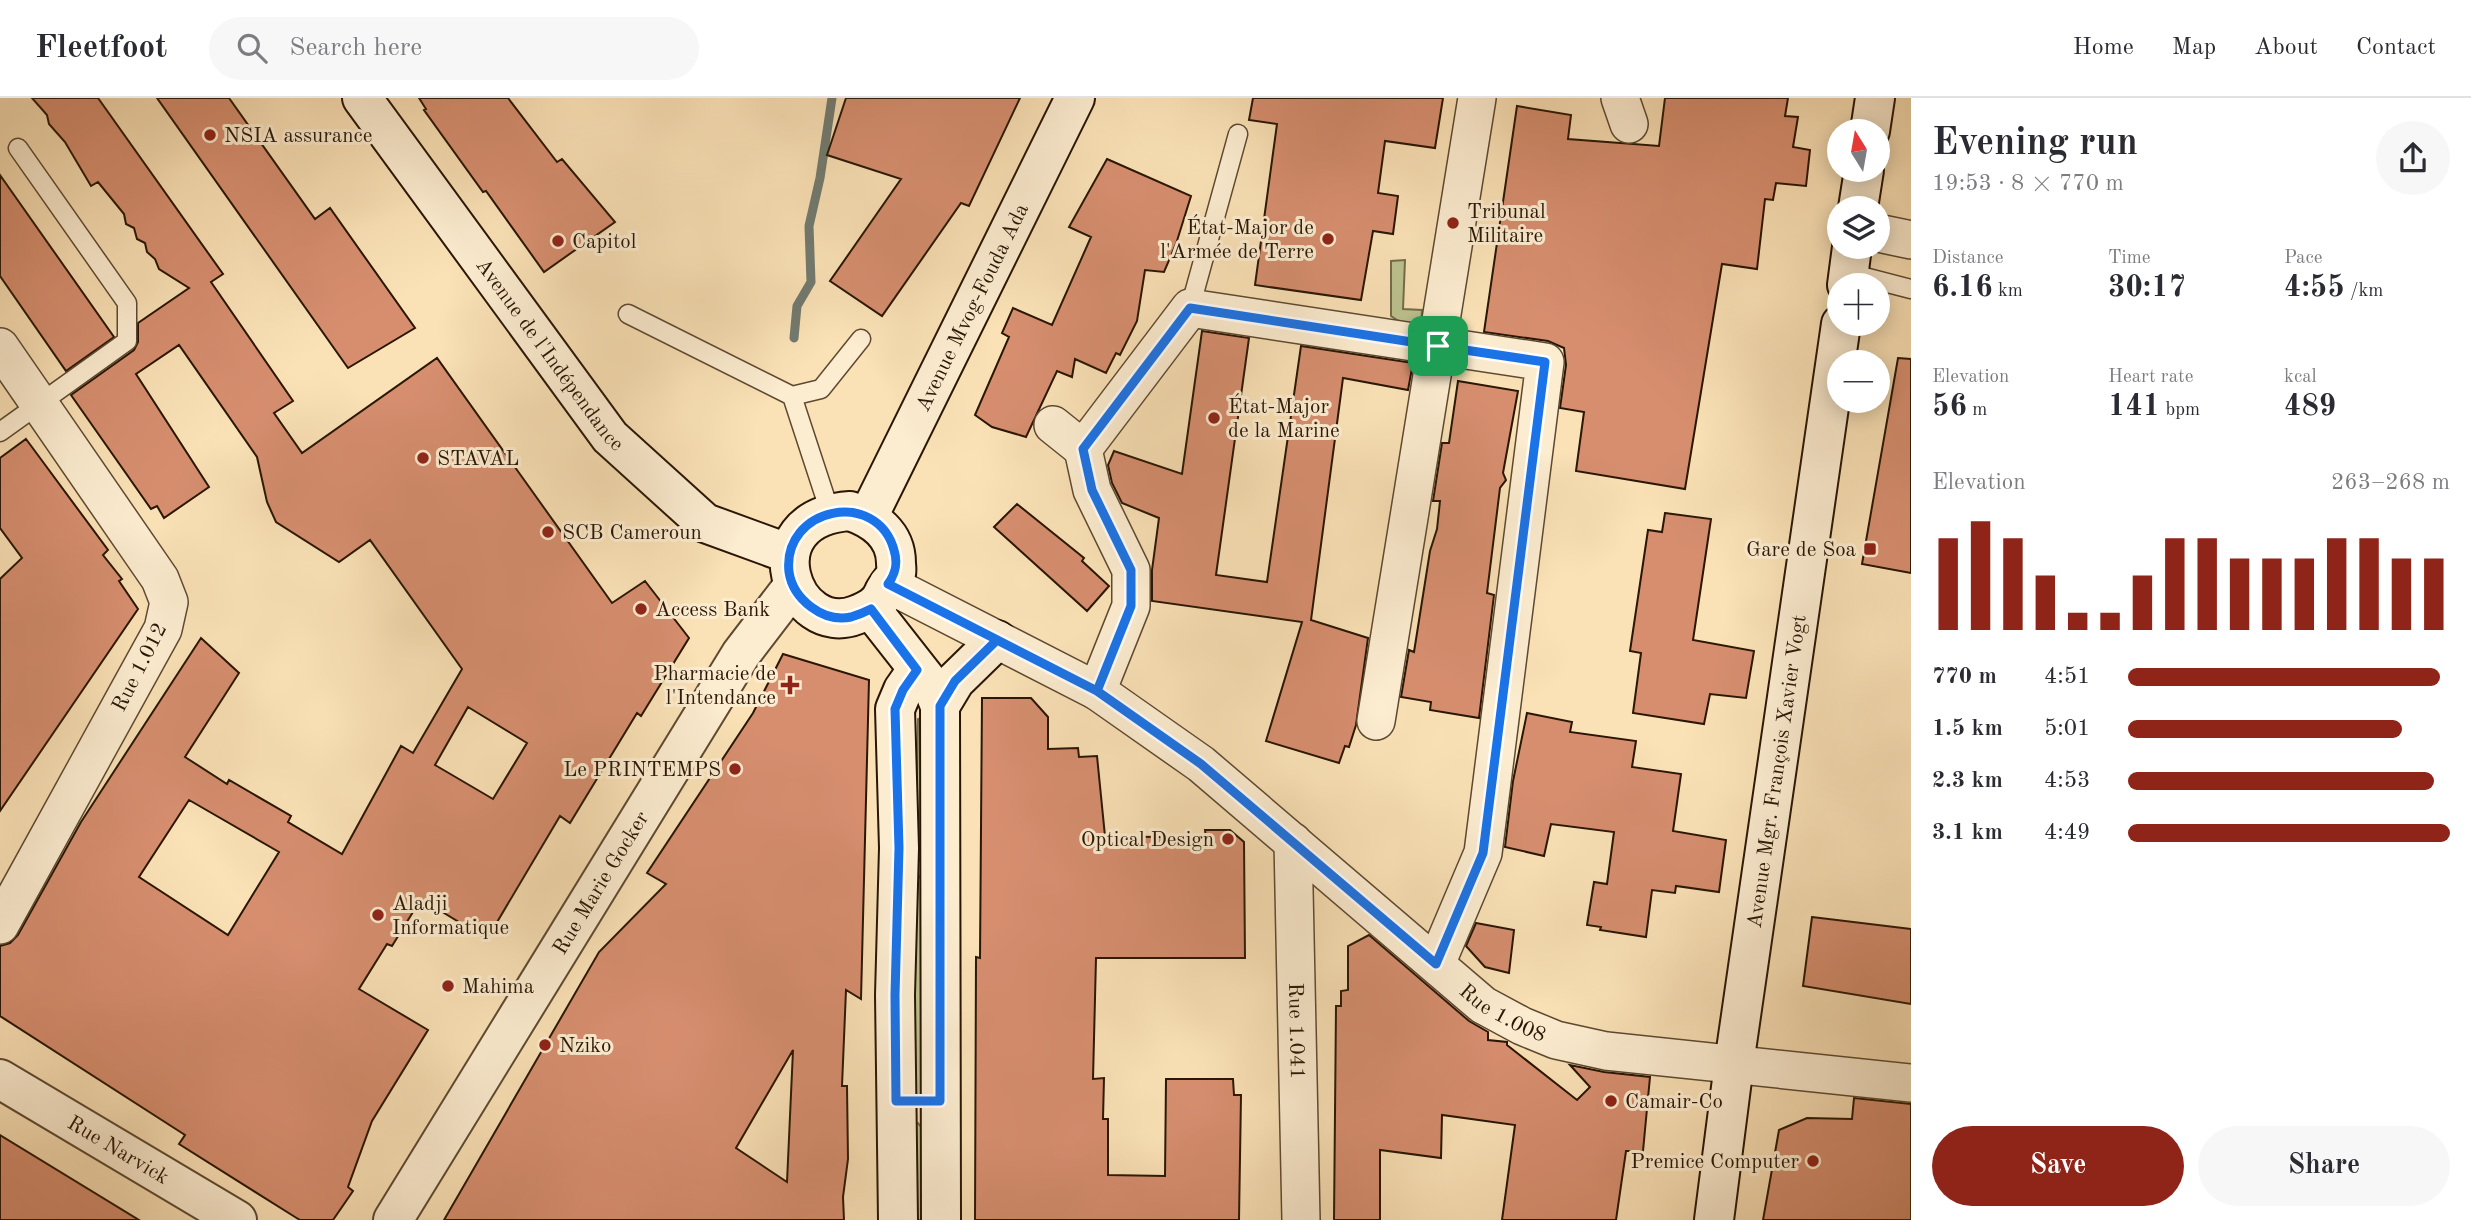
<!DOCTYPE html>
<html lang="en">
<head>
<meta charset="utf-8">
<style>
	body { margin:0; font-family:"Old Standard TT",serif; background:#f7f7f7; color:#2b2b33; height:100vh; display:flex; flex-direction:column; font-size:26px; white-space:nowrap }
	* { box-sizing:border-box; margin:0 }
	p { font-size:23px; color:#7c7c81 }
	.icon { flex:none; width:38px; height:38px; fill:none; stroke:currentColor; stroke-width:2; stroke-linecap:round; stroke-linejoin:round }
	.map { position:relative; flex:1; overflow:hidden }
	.sheet { display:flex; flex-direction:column; background:#fff; width:560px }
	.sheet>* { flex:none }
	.needle { width:46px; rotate:349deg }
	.fabs { position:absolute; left:1827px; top:21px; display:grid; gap:14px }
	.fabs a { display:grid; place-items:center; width:63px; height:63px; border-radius:50%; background:#fff; box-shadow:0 4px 18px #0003; font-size:35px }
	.pin { position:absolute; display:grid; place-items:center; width:60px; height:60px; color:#fff; margin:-30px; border-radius:14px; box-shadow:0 4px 10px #0006 }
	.round { display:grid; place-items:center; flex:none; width:74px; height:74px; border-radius:37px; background:#f7f7f7 }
	.overview { display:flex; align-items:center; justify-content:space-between; height:119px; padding:0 21px }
	h1 { font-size:38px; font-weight:600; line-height:52px }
	.figures { display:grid; grid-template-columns:repeat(3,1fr); gap:10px; height:119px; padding:7px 21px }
	.figures div { display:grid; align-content:center }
	.figures b { font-size:30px; font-weight:600 }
	.figures small { font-size:19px; font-weight:400 }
	.figures p { font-size:19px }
	.chart { height:196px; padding:14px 21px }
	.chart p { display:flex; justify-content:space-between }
	.chart svg { width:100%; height:126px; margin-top:7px; stroke:#8f2418; stroke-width:6 }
	.button { display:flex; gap:14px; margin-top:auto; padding:14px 21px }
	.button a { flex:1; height:80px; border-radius:42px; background:#8f2418; color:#fff; font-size:28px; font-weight:600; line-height:80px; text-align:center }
	.button a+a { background:#f7f7f7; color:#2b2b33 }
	ul { padding:0 21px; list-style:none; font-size:23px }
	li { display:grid; grid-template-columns:112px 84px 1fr; align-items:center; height:52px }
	li i { height:18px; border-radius:9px; background:#8f2418 }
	header { display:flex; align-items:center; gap:42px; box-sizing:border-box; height:98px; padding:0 35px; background:#fff; border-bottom:2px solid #e1e1e2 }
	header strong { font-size:33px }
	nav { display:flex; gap:38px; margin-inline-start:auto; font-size:24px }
	.search { width:490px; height:63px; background:#f7f7f7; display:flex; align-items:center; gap:18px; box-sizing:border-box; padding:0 24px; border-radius:38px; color:#7c7c81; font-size:26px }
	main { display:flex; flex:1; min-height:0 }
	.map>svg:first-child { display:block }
	.green { fill:#bdc38f; stroke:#736c4a; stroke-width:2 }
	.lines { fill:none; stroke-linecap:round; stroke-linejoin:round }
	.stream { stroke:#717a70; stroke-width:9 }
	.building { fill:#d68e6f; stroke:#291605; stroke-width:2; fill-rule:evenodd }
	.service-casing { stroke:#5d4931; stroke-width:21 }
	.minor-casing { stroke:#5d4931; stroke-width:40 }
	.tertiary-casing { stroke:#5d4931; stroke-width:42 }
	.secondary-casing { stroke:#291605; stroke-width:42 }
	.service { stroke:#fcecd0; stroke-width:18 }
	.minor { stroke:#fcecd0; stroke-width:37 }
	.tertiary { stroke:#fcecd0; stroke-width:38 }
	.secondary { stroke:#fcecd0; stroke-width:38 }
	.route-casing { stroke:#fff; stroke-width:14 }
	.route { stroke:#1a73e8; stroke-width:9 }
	.poi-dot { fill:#8f2418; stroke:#fcecd0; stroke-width:2.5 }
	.labels { text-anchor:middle; stroke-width:6; stroke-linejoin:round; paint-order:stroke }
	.poi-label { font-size:21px; fill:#291605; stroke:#fcecd0; text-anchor:start }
	.street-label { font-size:21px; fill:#291605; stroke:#fcecd0 }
</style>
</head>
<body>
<header>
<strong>Fleetfoot</strong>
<div class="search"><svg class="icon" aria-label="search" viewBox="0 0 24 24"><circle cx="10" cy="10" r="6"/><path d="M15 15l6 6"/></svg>Search here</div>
<nav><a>Home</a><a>Map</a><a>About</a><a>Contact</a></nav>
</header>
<main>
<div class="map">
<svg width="1911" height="1122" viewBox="0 0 1911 1122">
	<rect width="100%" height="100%" fill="#fae1b6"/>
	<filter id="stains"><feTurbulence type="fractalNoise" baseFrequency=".00286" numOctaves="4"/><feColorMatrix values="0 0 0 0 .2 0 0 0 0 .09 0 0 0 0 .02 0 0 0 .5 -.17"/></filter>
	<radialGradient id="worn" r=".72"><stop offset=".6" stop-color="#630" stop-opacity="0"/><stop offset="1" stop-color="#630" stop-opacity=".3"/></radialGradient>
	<path class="green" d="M 1405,162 L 1403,211 L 1422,212 L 1421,227 L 1400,224 L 1391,218 L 1391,163 Z
		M 922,619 L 924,760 L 920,763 L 916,759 L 918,621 Z
		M 919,778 L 922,782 L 921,1006 L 917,1008 L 913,1004 L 915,780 Z
		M 918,1025 L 921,1029 L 921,1122 L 913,1122 L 913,1028 Z"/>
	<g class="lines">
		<path class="stream" d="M 794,240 L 797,208 L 811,184 L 809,128 L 820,80 L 832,0"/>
	</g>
	<path class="building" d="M 32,0 L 98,0 L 223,176 L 211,184 L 293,303 L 274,315 L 302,355 L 437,260 L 612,505 L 645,483 L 689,540 L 641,618 L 637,615 L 570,725 L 560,718 L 487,841 L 421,801 L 392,848 L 387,846 L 359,891 L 428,932 L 372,1023 L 348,1089 L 353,1093 L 333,1122 L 300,1122 L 295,1119 L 179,1046 L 185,1037 L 0,918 L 0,848 L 10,845 L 18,837 L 81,724 L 201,540 L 239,575 L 185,659 L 227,686 L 229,682 L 291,718 L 288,724 L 342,756 L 401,648 L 413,655 L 462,571 L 370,442 L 339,464 L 276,424 L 267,404 L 257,359 L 179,247 L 136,276 L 209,389 L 164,420 L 157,408 L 151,411 L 71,297 L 134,252 L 138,244 L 138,225 L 189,190 L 159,171 L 155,161 L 147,154 L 145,145 L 137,141 L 134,130 L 126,126 L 124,116 L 98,84 L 91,88 L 65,44 L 49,26 L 47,17 ZM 468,609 L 527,645 L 493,701 L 435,667 ZM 189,702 L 279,754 L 228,837 L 139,779 Z
		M 157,0 L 229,0 L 315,121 L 330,110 L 415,230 L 348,270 Z
		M 419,0 L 508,0 L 557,64 L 562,61 L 615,124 L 544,174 L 486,93 L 483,94 L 424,12 L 426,11 Z
		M 846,0 L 1020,0 L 969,108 L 961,105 L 882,218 L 830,183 L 901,81 L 827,57 Z
		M 1253,0 L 1443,0 L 1435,50 L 1385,43 L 1378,95 L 1398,98 L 1393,136 L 1373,133 L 1361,202 L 1255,187 L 1277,26 L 1249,22 Z
		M 1665,0 L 1788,0 L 1785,18 L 1798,19 L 1793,49 L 1810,52 L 1806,88 L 1776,85 L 1773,102 L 1765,101 L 1757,171 L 1722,166 L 1685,391 L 1576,373 L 1584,314 L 1560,310 L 1566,267 L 1564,250 L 1548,243 L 1484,234 L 1517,8 L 1571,17 L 1568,41 L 1659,48 Z
		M 1107,61 L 1191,98 L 1176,146 L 1164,174 L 1145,172 L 1137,223 L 1120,257 L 1116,255 L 1106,275 L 1075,261 L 1072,279 L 1057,273 L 1026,339 L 992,329 L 975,317 L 1009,239 L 1002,235 L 1013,210 L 1052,227 L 1091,139 L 1069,129 Z
		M 0,77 L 114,239 L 66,273 L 0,178 Z
		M 1202,233 L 1249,240 L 1216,477 L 1267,484 L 1301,248 L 1413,265 L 1408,292 L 1343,280 L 1311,522 L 1368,540 L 1356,627 L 1349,649 L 1345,648 L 1339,665 L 1266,643 L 1302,524 L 1152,503 L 1152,472 L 1159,420 L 1122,405 L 1112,385 L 1108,367 L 1114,353 L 1182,376 Z
		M 1898,260 L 1911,261 L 1911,475 L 1862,466 Z
		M 1458,283 L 1518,293 L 1503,375 L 1506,382 L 1500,390 L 1487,495 L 1494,497 L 1479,620 L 1430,612 L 1431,604 L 1401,599 L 1409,552 L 1414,554 L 1430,453 L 1437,431 L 1440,403 L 1433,403 L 1442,345 L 1449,345 Z
		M 26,341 L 108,452 L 103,457 L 122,481 L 119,483 L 138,511 L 0,713 L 0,481 L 22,460 L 0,430 L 0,360 Z
		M 1017,406 L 1084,460 L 1082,463 L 1109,488 L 1087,513 L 994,429 Z
		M 1665,415 L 1711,421 L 1693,542 L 1754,553 L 1746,600 L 1710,596 L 1704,626 L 1633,615 L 1641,555 L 1630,553 L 1648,432 L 1662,434 Z
		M 783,556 L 869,582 L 861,901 L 846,892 L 842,988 L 847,988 L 848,1061 L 843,1099 L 844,1122 L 444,1122 L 599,854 L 666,786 L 647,775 L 753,615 ZM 793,952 L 787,1084 L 736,1050 Z
		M 982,600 L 1031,600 L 1048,619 L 1048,651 L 1078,650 L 1079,659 L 1097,658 L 1105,738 L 1206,740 L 1205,732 L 1230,732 L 1244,744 L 1245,860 L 1096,860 L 1093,981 L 1104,980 L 1103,1021 L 1108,1021 L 1108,1077 L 1165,1078 L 1166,981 L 1233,981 L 1234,997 L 1241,997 L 1239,1122 L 975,1122 L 976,859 L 980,860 Z
		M 1527,615 L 1572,624 L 1570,634 L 1636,643 L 1632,669 L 1681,676 L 1673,733 L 1726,742 L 1719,794 L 1676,788 L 1675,795 L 1652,792 L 1646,839 L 1600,832 L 1601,829 L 1587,827 L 1594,784 L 1607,786 L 1614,734 L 1551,726 L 1544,758 L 1505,749 L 1513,683 Z
		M 1812,819 L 1911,831 L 1911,906 L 1803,888 Z
		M 1476,825 L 1514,832 L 1509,875 L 1485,869 L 1466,848 Z
		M 1369,837 L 1469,923 L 1488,934 L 1488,942 L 1507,944 L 1507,947 L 1577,1002 L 1590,989 L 1570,967 L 1604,974 L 1650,979 L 1643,1053 L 1626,1053 L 1616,1122 L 1502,1122 L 1515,1027 L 1442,1017 L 1441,1060 L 1380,1052 L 1380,1122 L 1334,1122 L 1336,908 L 1341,908 L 1341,893 L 1348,892 L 1348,848 Z
		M 1854,1000 L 1911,1006 L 1911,1122 L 1763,1122 L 1779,1032 L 1807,1020 L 1852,1021 Z
		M 0,1037 L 139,1122 L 0,1122 Z"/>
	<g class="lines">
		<g class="service-casing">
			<path id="service" d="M 1849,175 L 1911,191
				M 1190,210 L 1238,36
				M 628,216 L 792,298 L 821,291 L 861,241
				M 792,298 L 830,414
				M 0,334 L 127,243 L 127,205 L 18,50"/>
		</g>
		<g class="minor-casing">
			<g id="minor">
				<path d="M 1620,0 L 1629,26"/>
				<path d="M 1878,135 L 1911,142"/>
				<path d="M 0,249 L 160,481 L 169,504 L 163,531 L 0,827"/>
				<path d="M 1053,327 L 1083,351"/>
				<path id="s1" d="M 888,486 L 1097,593 L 1201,666 L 1483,907 L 1522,928 L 1556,942 L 1606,953 L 1911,985"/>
				<path d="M 1097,593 L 1131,508 L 1131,472 L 1092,392 L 1083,351 L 1190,210 L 1545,264 L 1483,755 L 1436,866"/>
				<path d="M 1376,623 L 1477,0"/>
				<path id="s2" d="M 1293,744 L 1301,1122"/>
			</g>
		</g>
		<g class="tertiary-casing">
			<g id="tertiary">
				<path id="s3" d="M 0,981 L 237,1122"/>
				<path id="s4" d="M 393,1122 L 741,556 L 793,488"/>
			</g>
		</g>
		<g class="secondary-casing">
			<g id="secondary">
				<path id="s5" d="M 362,0 L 610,339 L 705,425 L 790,456"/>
				<path d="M 1870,33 L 1875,0"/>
				<path d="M 1858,110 L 1864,72"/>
				<path d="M 1847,187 L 1852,149"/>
				<path d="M 850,413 C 874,421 896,436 896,465 C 896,468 897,472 896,476 C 893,482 887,488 884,494 C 879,507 869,512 856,517 C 793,542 748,420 850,413 Z"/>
				<path id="s6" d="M 868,419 L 1075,0"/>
				<path d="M 871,511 L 933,590 L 940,608 L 941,1122"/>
				<path d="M 940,608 L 955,583 L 997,542"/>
				<path d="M 898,1122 L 895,897 L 899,750 L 895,611 L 903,592 L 917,572"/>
				<path id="s7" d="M 1714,1122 L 1734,966 L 1841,226"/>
			</g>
		</g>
		<use href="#service" class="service"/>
		<use href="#minor" class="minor"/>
		<use href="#tertiary" class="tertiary"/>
		<use href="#secondary" class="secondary"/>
	</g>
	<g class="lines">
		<g class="route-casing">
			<path id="route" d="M 1438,248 L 1190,210 L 1083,351 L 1092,392 L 1131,472 L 1131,508 L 1097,593 C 1027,557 957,522 888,486 C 896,475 898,465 894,452 C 877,390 782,409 789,474 C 793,501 823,525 851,519 C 858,517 865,514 871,511 L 917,572 L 903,592 L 895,611 L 899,750 L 895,897 L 896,1003 L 940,1003 L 940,608 L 955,583 L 997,542 L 1097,593 L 1201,666 L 1436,866 L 1483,755 L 1545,264 L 1438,248"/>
		</g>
		<use href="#route" class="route"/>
	</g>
	<g class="poi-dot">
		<circle cx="210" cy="37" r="7"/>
		<circle cx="1453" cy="125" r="7"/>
		<circle cx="1328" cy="141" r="7"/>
		<circle cx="558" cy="143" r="7"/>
		<circle cx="1214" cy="320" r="7"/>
		<circle cx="423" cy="360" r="7"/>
		<circle cx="548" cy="434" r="7"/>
		<rect x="1863" y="444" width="14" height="14" rx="3.5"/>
		<circle cx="641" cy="511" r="7"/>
		<path d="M786.5 576.5h7v7h7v7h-7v7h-7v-7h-7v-7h7z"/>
		<circle cx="735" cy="671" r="7"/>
		<circle cx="1228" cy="741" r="7"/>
		<circle cx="378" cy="817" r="7"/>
		<circle cx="448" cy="888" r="7"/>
		<circle cx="545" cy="947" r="7"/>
		<circle cx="1611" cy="1003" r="7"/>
		<circle cx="1813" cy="1063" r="7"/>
	</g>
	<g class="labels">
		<g class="poi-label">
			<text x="224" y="44">NSIA assurance</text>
			<text x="1467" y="120">Tribunal<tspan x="1467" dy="24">Militaire</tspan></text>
			<text x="1314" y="136" text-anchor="end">État-Major de<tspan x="1314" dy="24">l'Armée de Terre</tspan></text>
			<text x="572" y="150">Capitol</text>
			<text x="1228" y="315">État-Major<tspan x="1228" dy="24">de la Marine</tspan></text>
			<text x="437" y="367">STAVAL</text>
			<text x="562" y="441">SCB Cameroun</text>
			<text x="1856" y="458" text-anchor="end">Gare de Soa</text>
			<text x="655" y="518">Access Bank</text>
			<text x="776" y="582" text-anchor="end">Pharmacie de<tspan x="776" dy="24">l'Intendance</tspan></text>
			<text x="721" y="678" text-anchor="end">Le PRINTEMPS</text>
			<text x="1214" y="748" text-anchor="end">Optical Design</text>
			<text x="392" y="812">Aladji<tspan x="392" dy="24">Informatique</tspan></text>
			<text x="462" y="895">Mahima</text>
			<text x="559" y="954">Nziko</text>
			<text x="1625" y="1010">Camair-Co</text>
			<text x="1799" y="1070" text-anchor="end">Premice Computer</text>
		</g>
		<g class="street-label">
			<text dy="7" stroke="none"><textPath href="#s6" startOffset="234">Avenue Mvog-Fouda Ada</textPath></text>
			<text dy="7" stroke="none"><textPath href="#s5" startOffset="318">Avenue de l'Indépendance</textPath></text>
			<text transform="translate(139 569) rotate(-63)" y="7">Rue 1.012</text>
			<text dy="7" stroke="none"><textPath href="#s7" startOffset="453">Avenue Mgr. François Xavier Vogt</textPath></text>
			<text dy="7" stroke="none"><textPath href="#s4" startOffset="396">Rue Marie Gocker</textPath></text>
			<text dy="7" stroke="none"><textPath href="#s1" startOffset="754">Rue 1.008</textPath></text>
			<text dy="7" stroke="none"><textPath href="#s2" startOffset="189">Rue 1.041</textPath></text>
			<text dy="7" stroke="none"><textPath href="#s3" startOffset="138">Rue Narvick</textPath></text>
		</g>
	</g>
	<rect width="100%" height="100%" filter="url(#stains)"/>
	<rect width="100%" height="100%" fill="url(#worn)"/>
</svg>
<div class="fabs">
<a><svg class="needle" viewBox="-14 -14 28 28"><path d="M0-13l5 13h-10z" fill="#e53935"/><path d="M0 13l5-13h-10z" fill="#7c7c81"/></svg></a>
<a><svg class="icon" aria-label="layers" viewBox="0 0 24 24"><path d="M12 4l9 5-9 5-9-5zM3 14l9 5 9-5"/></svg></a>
<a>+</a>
<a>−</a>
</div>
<div class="pin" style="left:1438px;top:248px;background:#1e9e55"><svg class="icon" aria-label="arrive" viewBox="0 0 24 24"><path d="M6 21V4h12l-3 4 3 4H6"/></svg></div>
</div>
<section class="sheet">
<div class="overview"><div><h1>Evening run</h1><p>19:53 · 8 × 770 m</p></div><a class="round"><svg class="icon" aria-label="share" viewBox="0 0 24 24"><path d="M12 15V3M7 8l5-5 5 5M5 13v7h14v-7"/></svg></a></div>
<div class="figures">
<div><p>Distance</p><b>6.16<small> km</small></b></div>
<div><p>Time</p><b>30:17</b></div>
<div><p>Pace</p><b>4:55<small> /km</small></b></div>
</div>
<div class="figures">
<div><p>Elevation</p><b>56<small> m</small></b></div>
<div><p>Heart rate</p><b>141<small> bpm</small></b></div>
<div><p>kcal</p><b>489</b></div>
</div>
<div class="chart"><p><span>Elevation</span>263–268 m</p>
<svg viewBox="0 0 160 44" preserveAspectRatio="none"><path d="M5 44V12M15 44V6M25 44V12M35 44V25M45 44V38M55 44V38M65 44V25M75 44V12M85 44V12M95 44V19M105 44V19M115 44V19M125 44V12M135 44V12M145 44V19M155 44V19"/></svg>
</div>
<ul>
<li><b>770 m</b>4:51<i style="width:97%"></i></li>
<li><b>1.5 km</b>5:01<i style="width:85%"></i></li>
<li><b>2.3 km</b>4:53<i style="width:95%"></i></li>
<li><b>3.1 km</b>4:49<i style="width:100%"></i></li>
</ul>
<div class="button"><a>Save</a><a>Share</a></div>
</section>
</main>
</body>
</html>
